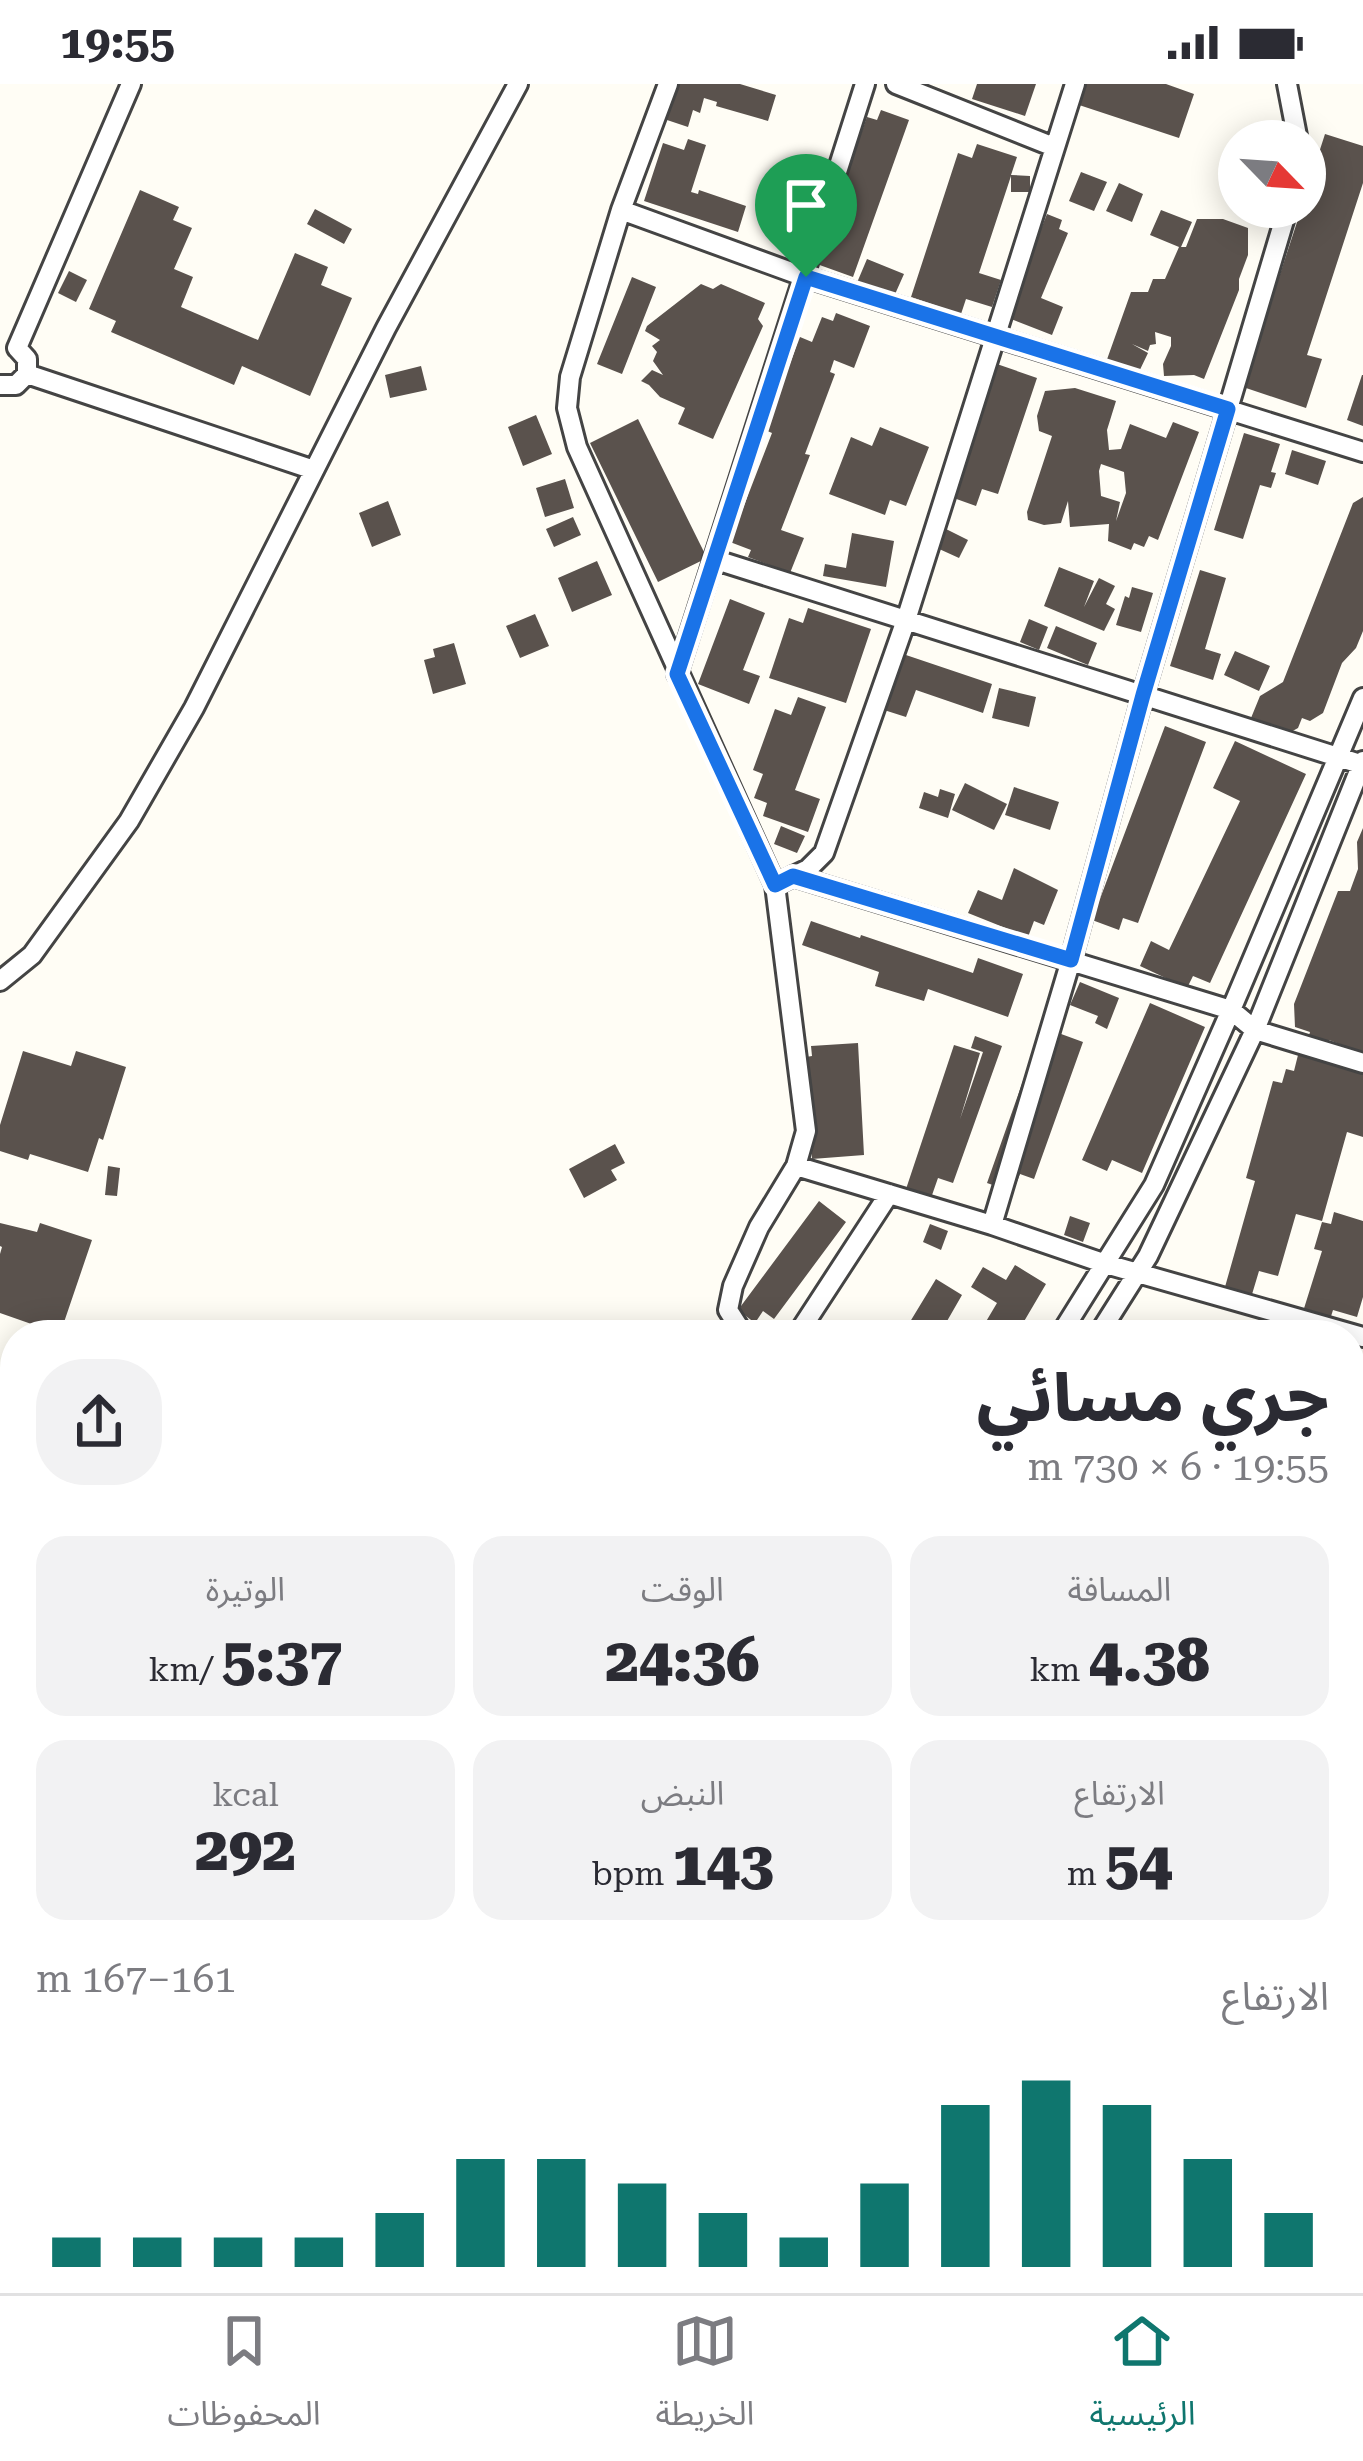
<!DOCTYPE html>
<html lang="ar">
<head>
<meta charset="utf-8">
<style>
	body { margin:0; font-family:"Roboto Serif","Noto Sans Arabic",serif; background:#f2f2f3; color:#2b2b33; direction:rtl; height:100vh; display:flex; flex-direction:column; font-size:45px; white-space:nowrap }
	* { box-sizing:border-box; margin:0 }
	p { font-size:39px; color:#7c7c81 }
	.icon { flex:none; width:66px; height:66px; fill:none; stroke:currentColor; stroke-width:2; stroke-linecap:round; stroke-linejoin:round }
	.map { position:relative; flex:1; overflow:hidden; direction:ltr }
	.sheet { position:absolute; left:0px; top:1236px; width:1365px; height:975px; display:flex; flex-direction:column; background:#fff; border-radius:48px 48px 0 0; box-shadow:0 6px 30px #0003; direction:rtl }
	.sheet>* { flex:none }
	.needle { width:78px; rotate:115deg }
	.controls { position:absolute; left:1218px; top:36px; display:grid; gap:24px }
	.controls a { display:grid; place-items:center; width:108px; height:108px; border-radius:50%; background:#fff; box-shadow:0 6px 30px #0003; font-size:60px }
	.pin { position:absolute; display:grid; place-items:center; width:102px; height:102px; color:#fff; margin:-123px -51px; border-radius:50% 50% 50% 0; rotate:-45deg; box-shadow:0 0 12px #0007 }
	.pin .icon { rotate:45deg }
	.round { display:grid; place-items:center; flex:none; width:126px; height:126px; border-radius:48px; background:#f2f2f3 }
	.overview { display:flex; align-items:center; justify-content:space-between; height:204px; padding:0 36px }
	h1 { font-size:66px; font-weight:800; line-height:90px }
	.metrics { display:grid; grid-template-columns:repeat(3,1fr); gap:18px; height:204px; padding:12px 36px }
	.metrics div { display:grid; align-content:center; border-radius:30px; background:#f2f2f3; text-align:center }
	.metrics b { font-size:60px; font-weight:800 }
	.metrics small { font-size:33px; font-weight:400 }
	.metrics p { font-size:33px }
	.chart { height:336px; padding:24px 36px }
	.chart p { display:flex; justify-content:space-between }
	.chart svg { width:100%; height:216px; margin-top:12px; stroke:#0f766e; stroke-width:6 }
	.status { display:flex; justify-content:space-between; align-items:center; height:84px; padding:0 60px; background:#fff; direction:ltr }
	.status svg { height:33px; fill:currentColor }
	.menu { display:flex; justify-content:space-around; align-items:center; height:168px; border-top:3px solid #e1e1e2; background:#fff; font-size:33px; color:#7c7c81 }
	.menu a { display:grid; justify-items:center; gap:6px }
	.menu .current { color:#0f766e }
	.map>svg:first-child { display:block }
	.building { fill:#5a524d; fill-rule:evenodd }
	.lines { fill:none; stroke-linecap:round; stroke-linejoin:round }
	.minor-casing { stroke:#444; stroke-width:24 }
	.minor { stroke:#fff; stroke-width:18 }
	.route-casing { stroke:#fff; stroke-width:24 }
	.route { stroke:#1a73e8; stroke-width:15 }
</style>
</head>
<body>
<div class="status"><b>19:55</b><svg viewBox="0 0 49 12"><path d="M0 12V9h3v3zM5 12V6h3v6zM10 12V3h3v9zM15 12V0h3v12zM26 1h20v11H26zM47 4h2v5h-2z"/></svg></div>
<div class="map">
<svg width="1363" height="2209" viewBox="0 0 1363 2209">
	<rect width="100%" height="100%" fill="#fffdf5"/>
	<path class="building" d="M 674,0 L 740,0 L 776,11 L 768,37 L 716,22 L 717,18 L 704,14 L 700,29 L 693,26 L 688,43 L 664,35 Z
		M 977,0 L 1036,0 L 1025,32 L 972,15 Z
		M 1083,0 L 1166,0 L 1194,10 L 1179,54 L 1076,20 Z
		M 881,26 L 909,36 L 853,193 L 814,179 L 867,33 L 877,36 Z
		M 1325,50 L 1363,62 L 1363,99 L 1307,271 L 1322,275 L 1306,324 L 1243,303 L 1302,123 L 1305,123 L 1305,112 Z
		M 688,55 L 706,61 L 691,108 L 698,110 L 699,106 L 746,122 L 738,148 L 644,117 L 663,59 L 684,66 Z
		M 977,60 L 1017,73 L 1011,91 L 1030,92 L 1030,108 L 1011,108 L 1011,92 L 979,189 L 1001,196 L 992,223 L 966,215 L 961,230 L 911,213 L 958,69 L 972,74 Z
		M 1081,88 L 1107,98 L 1094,127 L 1069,117 Z
		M 1119,99 L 1143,110 L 1132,138 L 1106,127 Z
		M 140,106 L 179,123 L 173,136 L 192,144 L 174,185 L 193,193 L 181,223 L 258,256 L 295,169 L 328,183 L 321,201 L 352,214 L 310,312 L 242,282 L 234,301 L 111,248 L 116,237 L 89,225 Z
		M 315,125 L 352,145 L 344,160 L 307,140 Z
		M 1161,126 L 1192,138 L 1181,163 L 1186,163 L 1197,135 L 1223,135 L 1248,144 L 1248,171 L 1239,195 L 1239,206 L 1204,295 L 1194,291 L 1164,292 L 1163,280 L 1171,262 L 1171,253 L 1155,248 L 1156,260 L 1150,261 L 1148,267 L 1132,260 L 1148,269 L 1136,294 L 1105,281 L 1131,208 L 1148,208 L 1153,195 L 1165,195 L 1179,163 L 1150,151 Z
		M 1047,130 L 1062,136 L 1059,145 L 1068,149 L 1041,214 L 1063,223 L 1052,251 L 1006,233 Z
		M 867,175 L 904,190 L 892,217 L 856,201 Z
		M 69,187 L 87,196 L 76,218 L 58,209 Z
		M 632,193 L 656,203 L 622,290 L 597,280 Z
		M 701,200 L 713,205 L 721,200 L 765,219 L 758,235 L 763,242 L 713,355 L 678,340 L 685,324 L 660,313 L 649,301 L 641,297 L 652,286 L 663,291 L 653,277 L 657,268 L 652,262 L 660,256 L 645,247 L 647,242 Z
		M 836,229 L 870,242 L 854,284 L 834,276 L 830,288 L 835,290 L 805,370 L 810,371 L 781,446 L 804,454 L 790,489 L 748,473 L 751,466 L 730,458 L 772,349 L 765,346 L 800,253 L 812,258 L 822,233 L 833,237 Z
		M 994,279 L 1037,294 L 998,410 L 982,405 L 976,422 L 948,412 Z
		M 421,282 L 427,306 L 390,314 L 385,291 Z
		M 1362,291 L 1363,291 L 1363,342 L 1347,336 Z
		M 1075,304 L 1116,317 L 1107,346 L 1109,366 L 1121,365 L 1130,340 L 1166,354 L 1173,338 L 1199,348 L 1158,456 L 1149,452 L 1144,463 L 1134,459 L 1131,466 L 1108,457 L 1109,440 L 1070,443 L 1068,417 L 1061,439 L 1044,441 L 1028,436 L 1027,428 L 1052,352 L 1039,347 L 1037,332 L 1045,307 ZM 1101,380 L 1124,388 L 1126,409 L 1116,437 L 1120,418 L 1101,412 L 1099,387 Z
		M 536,331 L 552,370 L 523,382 L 508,343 Z
		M 638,335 L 707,474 L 658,498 L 590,359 Z
		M 880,343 L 929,363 L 906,422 L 890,416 L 885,431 L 829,410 L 851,353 L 872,362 Z
		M 1244,349 L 1280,360 L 1271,388 L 1276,389 L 1271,404 L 1260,401 L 1243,455 L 1214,446 Z
		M 1292,366 L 1326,377 L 1318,401 L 1285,390 Z
		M 565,395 L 574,424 L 545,433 L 536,404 Z
		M 1363,413 L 1363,547 L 1356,564 L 1342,579 L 1323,629 L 1310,637 L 1302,634 L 1298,644 L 1289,649 L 1251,634 L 1260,612 L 1283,598 L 1353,419 Z
		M 388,417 L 401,451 L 372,463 L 359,429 Z
		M 573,433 L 581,451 L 554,463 L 546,445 Z
		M 946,445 L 968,456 L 959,474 L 937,464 Z
		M 852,449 L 894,457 L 886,503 L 823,492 L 825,480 L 846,484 Z
		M 597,477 L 612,511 L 572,528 L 558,494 Z
		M 1059,483 L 1094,497 L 1084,523 L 1099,494 L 1115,502 L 1106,520 L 1115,525 L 1104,547 L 1044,522 Z
		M 1200,486 L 1226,494 L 1205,565 L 1221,570 L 1213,596 L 1170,582 Z
		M 1132,503 L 1153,509 L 1141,548 L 1116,541 L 1125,512 L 1129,514 Z
		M 730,515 L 765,529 L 743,586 L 760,592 L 749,620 L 698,600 Z
		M 808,524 L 871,545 L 846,619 L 769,594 L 789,534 L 803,539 Z
		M 535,530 L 549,562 L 520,574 L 506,542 Z
		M 1029,535 L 1048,543 L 1039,566 L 1020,558 Z
		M 1056,542 L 1097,559 L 1088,581 L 1047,564 Z
		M 454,559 L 466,600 L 433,610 L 424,576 L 435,573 L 433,565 Z
		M 1235,567 L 1270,582 L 1259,607 L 1224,591 Z
		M 903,570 L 992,600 L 983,629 L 916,606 L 906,633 L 884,626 Z
		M 999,604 L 1036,613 L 1029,643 L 992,634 Z
		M 798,613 L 826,623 L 795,706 L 820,715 L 808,748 L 763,732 L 767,719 L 754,714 L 763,690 L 753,686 L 775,625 L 791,631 Z
		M 1165,642 L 1206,658 L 1138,839 L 1123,834 L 1119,846 L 1092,836 Z
		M 1235,657 L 1306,690 L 1210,899 L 1193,892 L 1187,904 L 1140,882 L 1151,857 L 1169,866 L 1240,717 L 1213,704 Z
		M 965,699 L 1007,720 L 994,746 L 952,726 Z
		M 1014,703 L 1059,718 L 1050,746 L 1005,731 Z
		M 940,705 L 955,710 L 948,734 L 919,724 L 924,708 L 938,713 Z
		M 781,742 L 805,752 L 797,769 L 774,760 Z
		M 1363,744 L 1363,969 L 1329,956 L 1323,978 L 1363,989 L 1363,1053 L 1347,1048 L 1322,1137 L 1296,1130 L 1278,1192 L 1259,1187 L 1250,1217 L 1223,1210 L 1255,1097 L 1246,1094 L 1273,997 L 1282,999 L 1286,985 L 1294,987 L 1299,967 L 1304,969 L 1310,948 L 1295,943 L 1294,920 L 1338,807 L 1350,807 L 1358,785 L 1357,758 Z
		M 1014,784 L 1058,806 L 1044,841 L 1034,837 L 1028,853 L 968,829 L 978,806 L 1002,816 Z
		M 811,837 L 860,854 L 861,851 L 973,889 L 978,874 L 1023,890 L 1008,933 L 928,905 L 924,917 L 875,902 L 879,888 L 802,861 Z
		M 1080,898 L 1119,914 L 1107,945 L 1095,939 L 1098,932 L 1070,921 Z
		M 1150,919 L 1205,943 L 1142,1089 L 1112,1076 L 1107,1087 L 1082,1076 Z
		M 1042,943 L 1083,958 L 1034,1095 L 1020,1090 L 1013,1108 L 987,1099 Z
		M 975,952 L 1002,962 L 953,1099 L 938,1094 L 931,1114 L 906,1105 L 954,961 L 980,969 L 960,1035 L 983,968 L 971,964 Z
		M 858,959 L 864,1071 L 812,1075 L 806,973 L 812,972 L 811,962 Z
		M 23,967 L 71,982 L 76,967 L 126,983 L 103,1056 L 99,1054 L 88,1088 L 30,1070 L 28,1076 L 0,1067 L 0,1041 Z
		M 615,1060 L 625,1079 L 611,1086 L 617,1096 L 584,1114 L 569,1085 Z
		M 108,1082 L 120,1084 L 117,1112 L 105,1111 Z
		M 819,1117 L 846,1138 L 774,1235 L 763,1227 L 755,1239 L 738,1226 Z
		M 1334,1128 L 1363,1137 L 1363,1213 L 1357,1233 L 1333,1226 L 1328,1242 L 1301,1234 L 1322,1167 L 1314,1165 L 1322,1138 L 1331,1140 Z
		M 1070,1132 L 1090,1139 L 1083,1158 L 1064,1151 Z
		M 0,1139 L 37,1148 L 40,1139 L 92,1156 L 60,1250 L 0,1229 L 0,1170 L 2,1163 L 0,1162 Z
		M 930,1140 L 948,1147 L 941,1166 L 923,1158 Z
		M 1015,1181 L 1046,1200 L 1016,1251 L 978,1251 L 997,1219 L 971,1203 L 983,1183 L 1006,1196 Z
		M 936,1195 L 962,1211 L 939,1251 L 902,1251 Z
		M 1350,1291 L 1363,1295 L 1363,1352 L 1354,1349 L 1351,1357 Z
		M 0,1332 L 15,1337 L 15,1394 L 1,1435 Z
		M 1350,1775 L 1363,1777 L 1363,1855 L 1352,1911 L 1350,1911 Z
		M 1350,2062 L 1363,2069 L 1363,2100 L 1350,2093 Z
		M 123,2196 L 146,2196 L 146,2205 L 123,2206 Z
		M 177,2196 L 229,2196 L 229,2209 L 178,2209 Z
		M 681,2196 L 712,2197 L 712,2209 L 680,2209 Z
		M 1121,2197 L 1170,2207 L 1170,2209 L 1118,2209 Z"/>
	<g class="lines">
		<g class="minor-casing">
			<path id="minor" d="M 668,0 L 621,126 L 570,293 L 567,324 L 577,363 L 775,801 L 806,1047 L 796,1082 L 759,1143 L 733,1202 L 728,1226 L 744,1251
				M 896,0 L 1054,63
				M 1287,0 L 1298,57
				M 621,126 L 805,193 L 1363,368
				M 17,264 L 131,0
				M 27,290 L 314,386
				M 0,301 L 16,301 L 27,290 L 27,275 L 17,264
				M 713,475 L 1363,681
				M 677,590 L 865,0
				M 793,792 L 1231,926 L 1255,946 L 1363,979
				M 775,801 L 808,785 L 824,769 L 906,536 L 1075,0
				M 0,897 L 32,871 L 129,737 L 194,624 L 386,244 L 518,0
				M 796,1082 L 992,1141 L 1106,1180 L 1363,1253
				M 992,1141 L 1071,876 L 1143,611 L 1288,123
				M 797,1251 L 889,1110
				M 1060,1251 L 1154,1101 L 1231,926 L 1363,614
				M 1098,1251 L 1148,1172 L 1255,946 L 1363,677
				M 1350,1538 L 1363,1492
				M 0,1573 L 15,1675
				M 1350,1616 L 1363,1575
				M 1350,1751 L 1363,1758
				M 0,1761 L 15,1760
				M 1350,2037 L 1363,2043
				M 81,2196 L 82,2209
				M 453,2196 L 455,2209
				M 609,2196 L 613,2209
				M 269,2206 L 316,2196
				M 750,2209 L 751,2196
				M 1020,2209 L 1021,2196
				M 1228,2209 L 1230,2196
				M 1248,2209 L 1250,2196"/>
		</g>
		<use href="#minor" class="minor"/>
	</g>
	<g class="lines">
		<g class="route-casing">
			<path id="route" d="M 806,193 L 1228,325 L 1143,611 L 1071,876 L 793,792 L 775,801 L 677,590 Z"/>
		</g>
		<use href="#route" class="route"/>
	</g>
</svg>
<div class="controls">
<a><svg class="needle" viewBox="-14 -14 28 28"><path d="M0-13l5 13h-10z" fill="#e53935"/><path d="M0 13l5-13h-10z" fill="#7c7c81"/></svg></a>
</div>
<div class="pin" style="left:806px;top:193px;background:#1e9e55"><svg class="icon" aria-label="arrive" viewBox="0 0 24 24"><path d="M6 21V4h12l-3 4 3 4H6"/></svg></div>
<section class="sheet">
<div class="overview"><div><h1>جري مسائي</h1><p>19:55 · 6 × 730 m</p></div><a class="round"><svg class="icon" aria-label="share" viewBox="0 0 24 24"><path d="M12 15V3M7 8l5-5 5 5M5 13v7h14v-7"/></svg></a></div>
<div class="metrics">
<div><p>المسافة</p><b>4.38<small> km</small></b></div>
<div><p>الوقت</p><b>24:36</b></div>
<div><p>الوتيرة</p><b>5:37<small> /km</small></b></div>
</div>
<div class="metrics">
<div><p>الارتفاع</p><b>54<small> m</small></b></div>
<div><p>النبض</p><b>143<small> bpm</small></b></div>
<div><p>kcal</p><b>292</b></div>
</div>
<div class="chart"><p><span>الارتفاع</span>161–167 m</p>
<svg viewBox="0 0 160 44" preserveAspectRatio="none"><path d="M5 44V38M15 44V38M25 44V38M35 44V38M45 44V33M55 44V22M65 44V22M75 44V27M85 44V33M95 44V38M105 44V27M115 44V11M125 44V6M135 44V11M145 44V22M155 44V33"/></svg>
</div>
</section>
</div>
<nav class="menu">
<a class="current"><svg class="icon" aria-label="home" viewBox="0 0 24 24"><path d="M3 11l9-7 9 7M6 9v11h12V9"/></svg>الرئيسية</a>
<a><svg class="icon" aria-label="map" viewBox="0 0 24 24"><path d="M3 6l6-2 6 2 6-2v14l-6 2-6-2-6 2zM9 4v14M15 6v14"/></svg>الخريطة</a>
<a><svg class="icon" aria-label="saved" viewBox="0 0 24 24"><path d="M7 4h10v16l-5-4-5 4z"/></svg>المحفوظات</a>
</nav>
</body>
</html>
